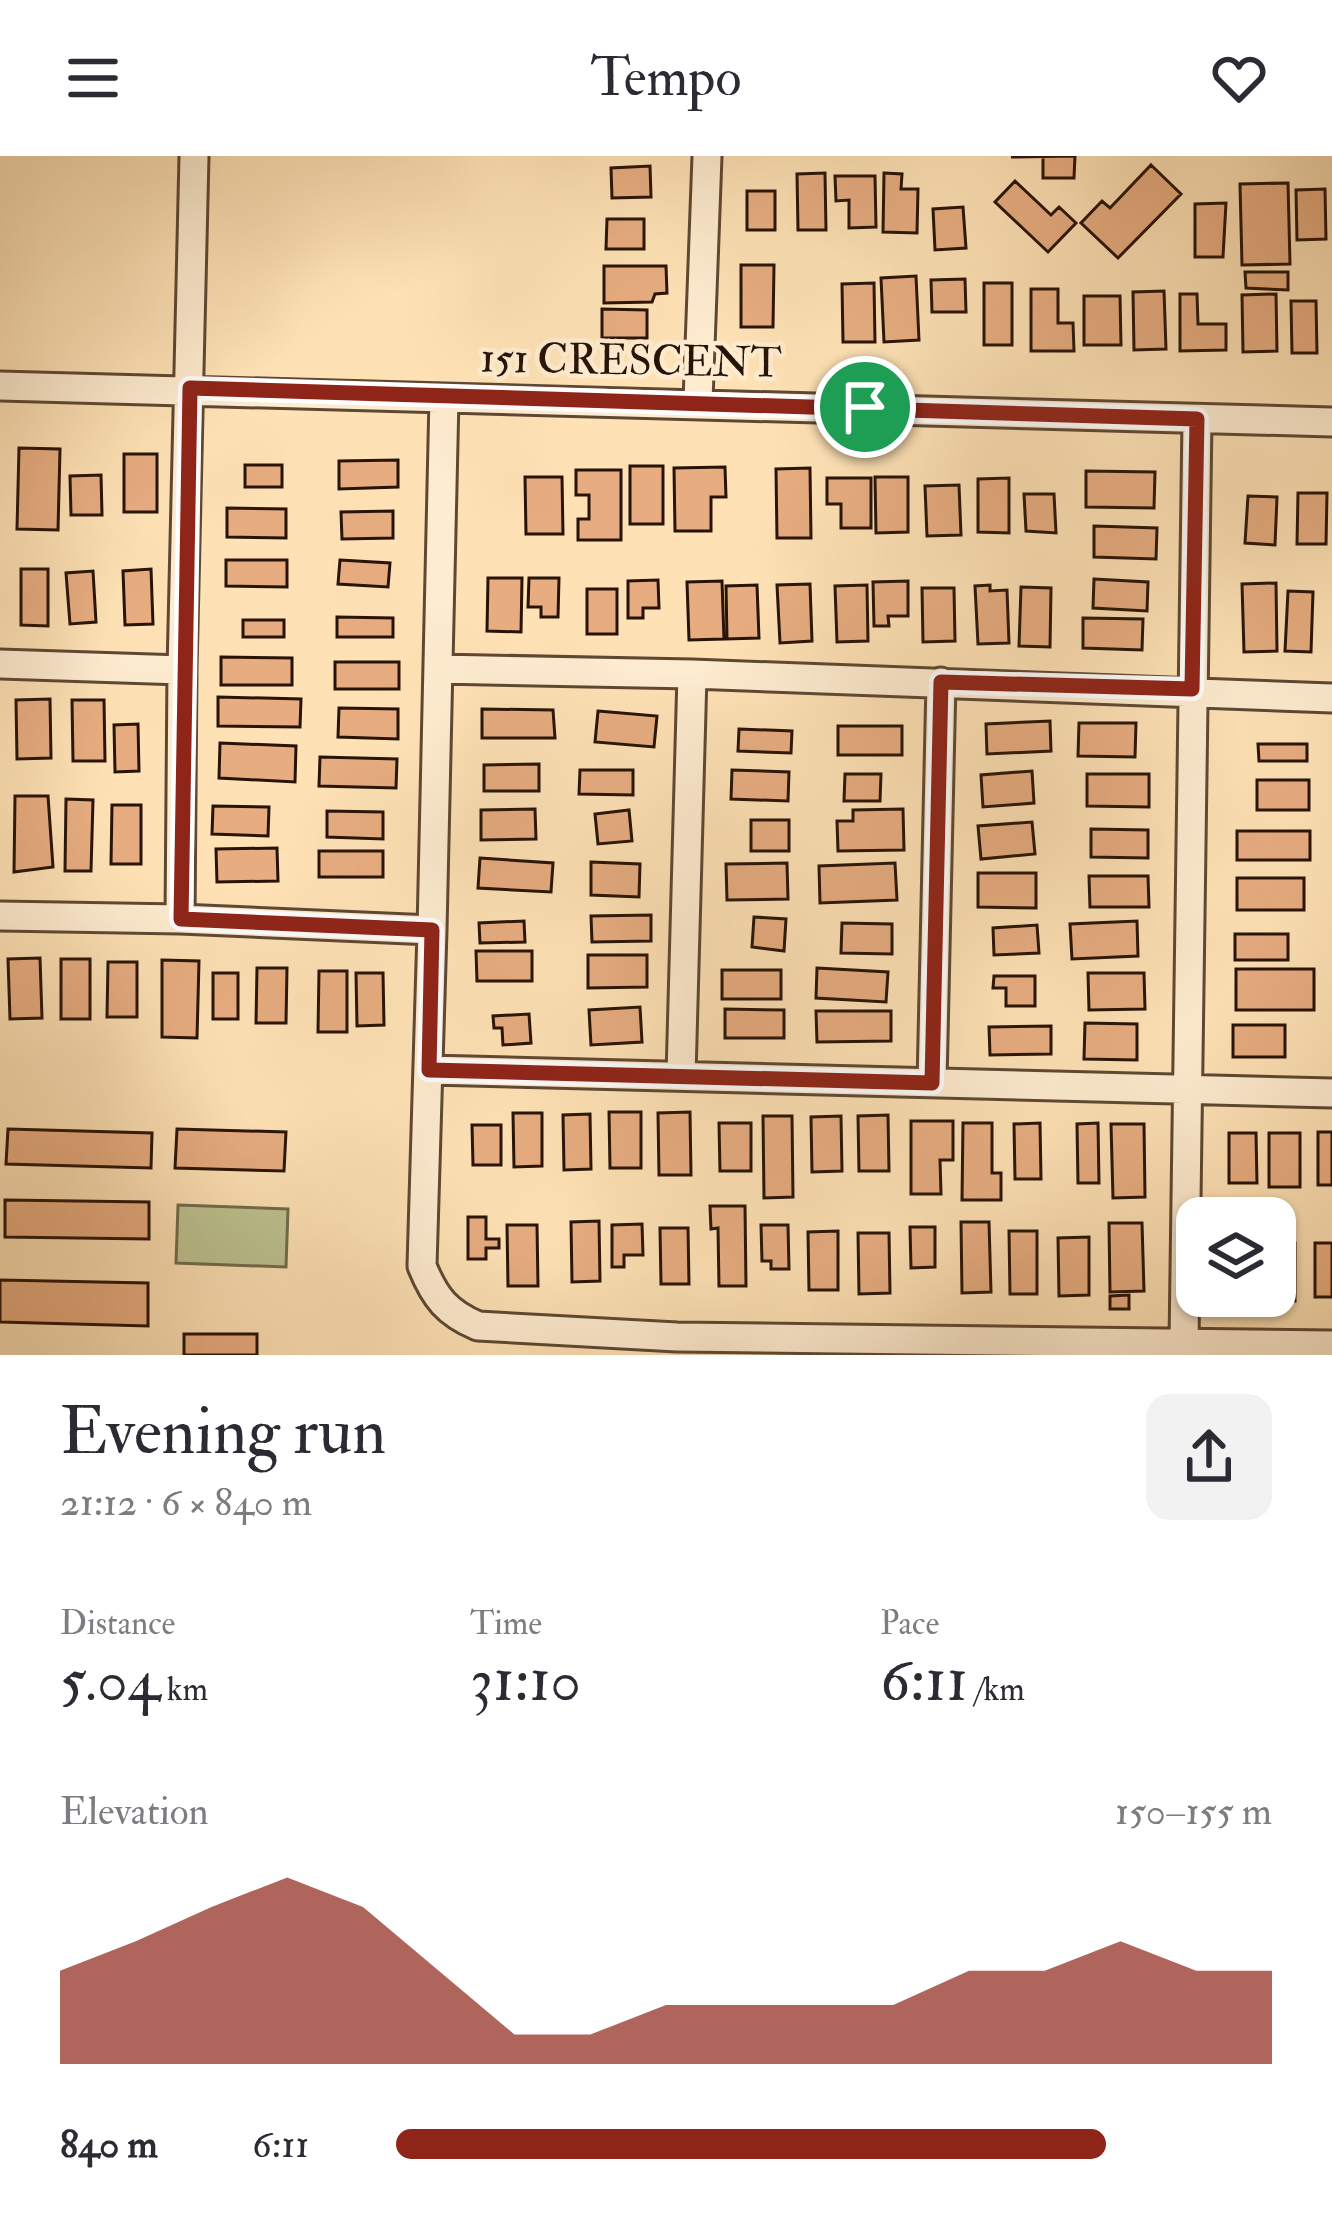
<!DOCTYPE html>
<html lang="en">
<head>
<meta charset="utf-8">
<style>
	body { margin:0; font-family:"IM FELL Double Pica",serif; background:#f2f2f3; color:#2b2b33; height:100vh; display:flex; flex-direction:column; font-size:45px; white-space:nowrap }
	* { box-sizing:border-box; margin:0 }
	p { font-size:39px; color:#7c7c81 }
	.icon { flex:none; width:66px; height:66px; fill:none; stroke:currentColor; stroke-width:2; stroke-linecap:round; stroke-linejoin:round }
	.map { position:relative; height:1199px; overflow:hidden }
	.panel { display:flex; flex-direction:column; background:#fff; flex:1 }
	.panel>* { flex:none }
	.tools { position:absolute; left:1176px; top:1041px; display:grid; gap:24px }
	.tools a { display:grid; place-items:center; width:120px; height:120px; border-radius:24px; background:#fff; box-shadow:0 3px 9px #0004; font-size:60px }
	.pin { position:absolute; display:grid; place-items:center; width:102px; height:102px; color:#fff; margin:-51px; border:6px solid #fff; border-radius:50%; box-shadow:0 3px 12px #0007 }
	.round { display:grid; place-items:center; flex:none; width:126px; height:126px; border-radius:24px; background:#f2f2f3 }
	.summary { display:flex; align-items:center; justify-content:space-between; height:204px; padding:0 60px }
	h1 { font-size:66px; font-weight:600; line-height:90px }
	.figures { display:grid; grid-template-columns:repeat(3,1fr); gap:18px; height:204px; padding:12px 60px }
	.figures div { display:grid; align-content:center }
	.figures b { font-size:60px; font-weight:600 }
	.figures small { font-size:33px; font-weight:400 }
	.figures p { font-size:33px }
	.chart { height:336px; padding:24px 60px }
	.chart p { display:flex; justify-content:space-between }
	.chart svg { width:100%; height:216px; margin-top:12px; fill:#8f2418; opacity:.7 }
	ul { padding:0 60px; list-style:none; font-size:39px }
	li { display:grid; grid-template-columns:192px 144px 1fr; align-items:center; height:90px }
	li i { height:30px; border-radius:15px; background:#8f2418 }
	header { display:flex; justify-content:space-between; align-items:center; height:156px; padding:0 60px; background:#fff; font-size:54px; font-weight:600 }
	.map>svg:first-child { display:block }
	.green { fill:#bdc491; stroke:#726c4c; stroke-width:3 }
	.building { fill:#e7ad81; stroke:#281307; stroke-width:3 }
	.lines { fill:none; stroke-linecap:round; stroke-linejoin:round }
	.street-casing { stroke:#5e4733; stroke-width:33 }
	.street { stroke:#feecd0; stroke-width:27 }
	.route-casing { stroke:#fff; stroke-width:24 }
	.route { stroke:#8f2418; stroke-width:15 }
	.labels { text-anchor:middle; stroke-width:9; stroke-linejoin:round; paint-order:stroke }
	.street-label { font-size:42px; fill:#281307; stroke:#feecd0 }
</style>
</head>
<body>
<header><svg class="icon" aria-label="menu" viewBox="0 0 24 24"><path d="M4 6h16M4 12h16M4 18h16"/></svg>Tempo<svg class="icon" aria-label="heart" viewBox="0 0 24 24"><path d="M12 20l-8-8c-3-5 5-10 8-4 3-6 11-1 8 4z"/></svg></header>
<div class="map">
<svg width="1332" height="1199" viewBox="0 0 1332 1199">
	<rect width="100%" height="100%" fill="#fee2b6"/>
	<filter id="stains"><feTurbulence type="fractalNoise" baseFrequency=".00167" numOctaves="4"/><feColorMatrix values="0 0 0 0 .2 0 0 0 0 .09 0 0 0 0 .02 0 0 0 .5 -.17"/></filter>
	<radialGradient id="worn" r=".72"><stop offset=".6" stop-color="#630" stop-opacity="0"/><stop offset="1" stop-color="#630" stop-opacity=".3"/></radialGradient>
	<path class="green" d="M 178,1049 L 288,1053 L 286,1111 L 176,1107 Z"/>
	<path class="building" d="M 1075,0 L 1074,22 L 1043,22 L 1043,1 L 1011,1 Z
		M 1151,9 L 1181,38 L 1118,102 L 1081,67 L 1102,45 L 1110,52 Z
		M 650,10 L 651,41 L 612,42 L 611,12 Z
		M 825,17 L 826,74 L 798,74 L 797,18 Z
		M 884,17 L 902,18 L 901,33 L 918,33 L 917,77 L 883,76 Z
		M 835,20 L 875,20 L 876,71 L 849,72 L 849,44 L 836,45 Z
		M 1015,25 L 1051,59 L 1059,51 L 1076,67 L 1048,96 L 995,46 Z
		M 1288,27 L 1290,108 L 1242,109 L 1240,28 Z
		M 1325,33 L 1326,83 L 1297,84 L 1296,34 Z
		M 747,35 L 775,35 L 775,74 L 747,74 Z
		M 1226,47 L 1223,101 L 1195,101 L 1195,48 Z
		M 963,51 L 966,92 L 935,94 L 933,53 Z
		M 607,63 L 644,63 L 644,93 L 606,93 Z
		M 741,109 L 774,109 L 773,171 L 741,171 Z
		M 604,110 L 666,110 L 667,137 L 655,138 L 652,146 L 604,147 Z
		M 1245,116 L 1288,116 L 1288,134 L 1246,132 Z
		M 916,120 L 919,184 L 884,186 L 881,122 Z
		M 965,123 L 966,156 L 932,156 L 931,124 Z
		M 874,127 L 875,186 L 843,186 L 842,128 Z
		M 984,127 L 1012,127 L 1012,189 L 984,189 Z
		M 1031,133 L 1058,133 L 1058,167 L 1073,167 L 1074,195 L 1031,195 Z
		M 1164,135 L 1166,193 L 1134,194 L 1133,136 Z
		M 1180,138 L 1197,138 L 1198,168 L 1226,168 L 1226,194 L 1180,195 Z
		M 1276,138 L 1277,195 L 1243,196 L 1242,139 Z
		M 1084,140 L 1120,140 L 1121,189 L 1084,189 Z
		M 1291,145 L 1316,145 L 1317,197 L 1292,197 Z
		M 602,153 L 647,154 L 647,182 L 602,182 Z
		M 19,292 L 60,293 L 58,374 L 17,373 Z
		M 124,298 L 157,298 L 157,356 L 124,356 Z
		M 398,304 L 398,331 L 339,333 L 339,305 Z
		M 245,309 L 282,309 L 282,331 L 245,331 Z
		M 630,310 L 663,310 L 663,368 L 630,368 Z
		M 725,311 L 726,341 L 711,341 L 711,375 L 675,375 L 674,312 Z
		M 810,312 L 811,382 L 777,382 L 776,313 Z
		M 576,314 L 621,314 L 621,384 L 578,384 L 578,363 L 589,363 L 589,339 L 576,339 Z
		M 1086,315 L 1155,316 L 1154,352 L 1086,351 Z
		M 101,319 L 102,359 L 71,359 L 70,320 Z
		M 525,321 L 562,321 L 563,378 L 526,378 Z
		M 875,321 L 908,321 L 908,376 L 876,377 Z
		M 827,322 L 871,322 L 871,372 L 841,372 L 841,348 L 827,348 Z
		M 1009,322 L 1009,377 L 978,376 L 978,323 Z
		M 959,329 L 961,379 L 927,380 L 925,330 Z
		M 1298,337 L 1327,337 L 1326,388 L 1297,388 Z
		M 1024,338 L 1054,338 L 1056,377 L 1026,375 Z
		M 1248,340 L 1277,341 L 1275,389 L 1245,387 Z
		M 227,352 L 286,353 L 286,382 L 227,381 Z
		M 393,355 L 393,382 L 342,383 L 341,356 Z
		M 1094,370 L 1157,372 L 1156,403 L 1094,401 Z
		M 226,404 L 287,404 L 287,431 L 226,430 Z
		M 340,404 L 390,407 L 388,431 L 338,428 Z
		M 21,413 L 48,413 L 48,470 L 21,469 Z
		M 151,413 L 153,468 L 125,469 L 123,415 Z
		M 93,415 L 96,466 L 70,468 L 66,417 Z
		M 488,422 L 522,422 L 521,476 L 487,475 Z
		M 529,422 L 559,422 L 558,461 L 541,461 L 541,451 L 528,451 Z
		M 1094,423 L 1148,426 L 1147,455 L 1093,452 Z
		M 658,424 L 659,452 L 643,452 L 643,462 L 628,462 L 628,425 Z
		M 722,425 L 724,483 L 689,484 L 687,426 Z
		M 908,425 L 908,460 L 888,460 L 889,470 L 874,470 L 873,426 Z
		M 1276,427 L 1277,495 L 1244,496 L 1242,428 Z
		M 810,428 L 812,485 L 780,487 L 777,429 Z
		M 757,429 L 759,482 L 727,483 L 726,430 Z
		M 867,429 L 868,485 L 837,486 L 835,430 Z
		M 990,429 L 990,435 L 1007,434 L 1009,487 L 978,488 L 975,430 Z
		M 1021,431 L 1051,432 L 1050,491 L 1019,490 Z
		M 922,432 L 954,432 L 955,485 L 923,486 Z
		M 587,433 L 617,433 L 617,478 L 587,478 Z
		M 1288,435 L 1313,436 L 1311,496 L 1285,495 Z
		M 337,461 L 393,462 L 393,481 L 337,481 Z
		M 1083,462 L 1143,463 L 1142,494 L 1083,492 Z
		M 243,464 L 284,464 L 284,481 L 243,481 Z
		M 221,501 L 292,502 L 292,529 L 221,529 Z
		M 335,506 L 399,506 L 399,533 L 335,533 Z
		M 218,541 L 301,543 L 300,571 L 218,570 Z
		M 50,543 L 51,602 L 17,603 L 16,544 Z
		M 72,544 L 104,544 L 105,605 L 73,605 Z
		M 339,552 L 398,553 L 398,583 L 338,581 Z
		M 482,553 L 553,554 L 555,582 L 482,582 Z
		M 598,555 L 657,560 L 654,591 L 595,586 Z
		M 1050,565 L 1051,595 L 987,598 L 986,568 Z
		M 1079,567 L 1136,567 L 1135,601 L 1078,600 Z
		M 138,568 L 139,615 L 115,616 L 114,569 Z
		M 838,570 L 902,570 L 902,599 L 838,599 Z
		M 739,573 L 792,575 L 791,597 L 738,595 Z
		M 220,587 L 296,590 L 295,626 L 219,622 Z
		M 1258,588 L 1307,588 L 1307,605 L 1259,605 Z
		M 320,601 L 397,603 L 396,632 L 319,630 Z
		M 539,608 L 539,635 L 484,635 L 484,609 Z
		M 580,614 L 633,614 L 633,639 L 579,638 Z
		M 732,614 L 789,616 L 788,645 L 731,643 Z
		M 1032,615 L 1034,647 L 983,651 L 981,619 Z
		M 845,618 L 881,618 L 880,645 L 844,645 Z
		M 1087,618 L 1149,618 L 1149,651 L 1087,650 Z
		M 1257,624 L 1309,624 L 1309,654 L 1257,654 Z
		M 15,640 L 48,640 L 53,711 L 14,716 Z
		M 66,643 L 93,644 L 91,715 L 65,715 Z
		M 112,649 L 141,649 L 141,708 L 111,708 Z
		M 213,650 L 269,651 L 268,680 L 212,678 Z
		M 535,653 L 536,683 L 481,684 L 481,654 Z
		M 903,653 L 904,694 L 838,695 L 837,665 L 853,665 L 853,654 Z
		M 629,654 L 632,685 L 598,688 L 595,658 Z
		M 327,655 L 383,656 L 383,683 L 327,681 Z
		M 751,664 L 789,664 L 789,695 L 751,695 Z
		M 1032,666 L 1035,698 L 981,703 L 978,670 Z
		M 1091,673 L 1148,674 L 1148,702 L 1091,701 Z
		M 1237,675 L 1310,675 L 1310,704 L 1237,704 Z
		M 277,692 L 278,725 L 217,726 L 216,693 Z
		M 319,695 L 383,695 L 383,721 L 319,721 Z
		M 480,702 L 553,707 L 551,736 L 478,732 Z
		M 591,706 L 640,708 L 639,741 L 591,739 Z
		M 787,707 L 788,743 L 727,744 L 726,708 Z
		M 895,707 L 897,744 L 820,747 L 819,710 Z
		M 978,717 L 1036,717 L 1036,752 L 978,751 Z
		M 1089,720 L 1148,720 L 1149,751 L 1090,751 Z
		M 1237,722 L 1304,722 L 1304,754 L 1237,754 Z
		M 651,759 L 651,785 L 592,786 L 591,760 Z
		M 754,761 L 786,763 L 784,795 L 752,791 Z
		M 524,765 L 525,786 L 480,787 L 479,767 Z
		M 1137,765 L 1138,800 L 1072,803 L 1070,768 Z
		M 842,767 L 892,768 L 892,798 L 841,797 Z
		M 1037,769 L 1039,797 L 994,799 L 993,772 Z
		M 1235,778 L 1288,778 L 1288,804 L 1235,804 Z
		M 476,795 L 532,795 L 532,825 L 477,825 Z
		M 588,799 L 647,799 L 647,831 L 588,832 Z
		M 40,802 L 42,862 L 10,863 L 8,803 Z
		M 61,803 L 90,803 L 90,863 L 61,863 Z
		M 162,804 L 199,805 L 197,882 L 162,881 Z
		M 108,806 L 137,806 L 137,861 L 107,861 Z
		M 257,812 L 287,812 L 286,867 L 256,867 Z
		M 817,812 L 888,816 L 886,846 L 816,842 Z
		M 1236,813 L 1314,813 L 1314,854 L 1236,854 Z
		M 722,814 L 781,814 L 781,843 L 722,843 Z
		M 319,815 L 347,815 L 347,876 L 318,876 Z
		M 213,817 L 238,817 L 238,863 L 213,863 Z
		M 356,817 L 383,817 L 384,869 L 357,870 Z
		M 1088,817 L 1144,817 L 1145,853 L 1089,854 Z
		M 994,820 L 1035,820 L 1035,850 L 1006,850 L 1006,832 L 993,832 Z
		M 640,851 L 642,886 L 591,889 L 589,854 Z
		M 725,853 L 784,854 L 784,882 L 725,882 Z
		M 816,855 L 891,855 L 891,885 L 817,886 Z
		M 529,858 L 531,887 L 503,889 L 502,872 L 494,872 L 493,860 Z
		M 1085,867 L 1137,868 L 1137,904 L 1084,903 Z
		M 1233,869 L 1285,869 L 1285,901 L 1233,901 Z
		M 1051,870 L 1051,898 L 990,899 L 989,871 Z
		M 609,956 L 641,956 L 641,1012 L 610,1012 Z
		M 690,956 L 691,1019 L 659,1019 L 658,957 Z
		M 513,957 L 542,957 L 542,1010 L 514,1011 Z
		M 590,958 L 591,1013 L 564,1014 L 563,959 Z
		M 888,959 L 889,1015 L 859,1015 L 858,960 Z
		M 763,960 L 792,960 L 793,1041 L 764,1042 Z
		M 841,960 L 842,1015 L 812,1016 L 811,961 Z
		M 911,965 L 953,965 L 953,1004 L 940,1004 L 941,1038 L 911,1038 Z
		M 719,967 L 751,967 L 751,1015 L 720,1015 Z
		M 963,967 L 992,967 L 992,1017 L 1001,1017 L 1001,1044 L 962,1044 Z
		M 1040,967 L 1041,1023 L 1015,1023 L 1014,968 Z
		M 1098,967 L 1099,1027 L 1078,1027 L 1077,968 Z
		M 1111,968 L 1144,968 L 1145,1041 L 1113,1042 Z
		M 472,969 L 501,969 L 501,1009 L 473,1009 Z
		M 8,973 L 152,977 L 151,1012 L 6,1008 Z
		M 177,973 L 286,976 L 284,1015 L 175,1012 Z
		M 1318,976 L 1332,976 L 1332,1029 L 1318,1029 Z
		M 1229,977 L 1256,977 L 1257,1027 L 1229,1027 Z
		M 1269,977 L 1300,977 L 1300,1031 L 1269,1031 Z
		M 5,1044 L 149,1046 L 149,1083 L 5,1081 Z
		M 710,1050 L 745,1050 L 746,1130 L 719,1130 L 718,1072 L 711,1073 Z
		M 468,1061 L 486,1061 L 486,1083 L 499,1083 L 499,1092 L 486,1092 L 486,1103 L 468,1103 Z
		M 599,1065 L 600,1125 L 572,1126 L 571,1066 Z
		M 961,1066 L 989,1066 L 991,1136 L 962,1137 Z
		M 1109,1067 L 1142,1067 L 1144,1135 L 1110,1136 Z
		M 642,1068 L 643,1099 L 624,1099 L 624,1111 L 612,1111 L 612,1069 Z
		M 507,1069 L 537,1069 L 538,1130 L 508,1130 Z
		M 761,1069 L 788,1069 L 789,1113 L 771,1113 L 771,1105 L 762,1105 Z
		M 910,1071 L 935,1071 L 935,1111 L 911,1112 Z
		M 660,1072 L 688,1072 L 689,1128 L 661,1128 Z
		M 838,1075 L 838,1134 L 809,1134 L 808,1076 Z
		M 1009,1075 L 1037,1075 L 1037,1138 L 1010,1138 Z
		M 858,1077 L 889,1077 L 890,1137 L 859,1138 Z
		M 1089,1081 L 1089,1139 L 1059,1140 L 1058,1082 Z
		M 1275,1087 L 1295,1087 L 1295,1145 L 1267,1145 L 1267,1140 L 1275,1140 Z
		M 1315,1087 L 1332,1087 L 1332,1141 L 1315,1141 Z
		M 0,1124 L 148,1127 L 148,1170 L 0,1166 Z
		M 1129,1139 L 1129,1153 L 1110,1153 L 1110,1140 Z
		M 184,1178 L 257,1178 L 257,1199 L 184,1199 Z"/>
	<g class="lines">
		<g class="street-casing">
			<path id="street" d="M 0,230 L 1332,266
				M 698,245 L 707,0
				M 0,508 L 182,514 L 194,0
				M 438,513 L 692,518
				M 0,760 L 180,763 L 182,514
				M 180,763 L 432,774 L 444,242
				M 432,774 L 422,1110 C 435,1142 447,1157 478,1170 L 677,1181 L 1332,1189
				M 429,914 L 1332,937
				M 681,920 L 692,518 L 1332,542
				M 932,927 L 941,526
				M 1184,1186 L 1197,263"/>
		</g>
		<use href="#street" class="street"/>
	</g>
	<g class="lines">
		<g class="route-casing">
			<path id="route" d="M 190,232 L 1197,263 L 1192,533 L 941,526 L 932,927 L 429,914 L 432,774 L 181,763 Z"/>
		</g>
		<use href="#route" class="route"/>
	</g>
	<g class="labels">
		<g class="street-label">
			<text transform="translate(631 203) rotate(1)" y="15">151 CRESCENT</text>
		</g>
	</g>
	<rect width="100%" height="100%" filter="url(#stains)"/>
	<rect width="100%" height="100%" fill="url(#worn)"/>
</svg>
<div class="tools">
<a><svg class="icon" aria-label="layers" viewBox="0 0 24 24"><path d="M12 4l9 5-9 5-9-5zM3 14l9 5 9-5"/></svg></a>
</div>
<div class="pin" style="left:865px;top:251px;background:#1e9e55"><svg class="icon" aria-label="arrive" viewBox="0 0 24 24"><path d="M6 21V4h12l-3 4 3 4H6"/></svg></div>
</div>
<section class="panel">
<div class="summary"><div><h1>Evening run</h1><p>21:12 · 6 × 840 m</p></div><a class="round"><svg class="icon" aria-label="share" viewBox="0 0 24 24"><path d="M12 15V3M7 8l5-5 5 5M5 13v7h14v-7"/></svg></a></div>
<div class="figures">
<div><p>Distance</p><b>5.04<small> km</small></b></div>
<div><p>Time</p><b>31:10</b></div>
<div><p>Pace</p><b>6:11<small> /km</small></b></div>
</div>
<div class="chart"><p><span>Elevation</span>150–155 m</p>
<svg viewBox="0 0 160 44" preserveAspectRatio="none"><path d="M0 44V25L10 19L20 12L30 6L40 12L50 25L60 38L70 38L80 32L90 32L100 32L110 32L120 25L130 25L140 19L150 25L160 25V44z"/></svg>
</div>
<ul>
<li><b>840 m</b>6:11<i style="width:81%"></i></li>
</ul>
</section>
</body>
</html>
